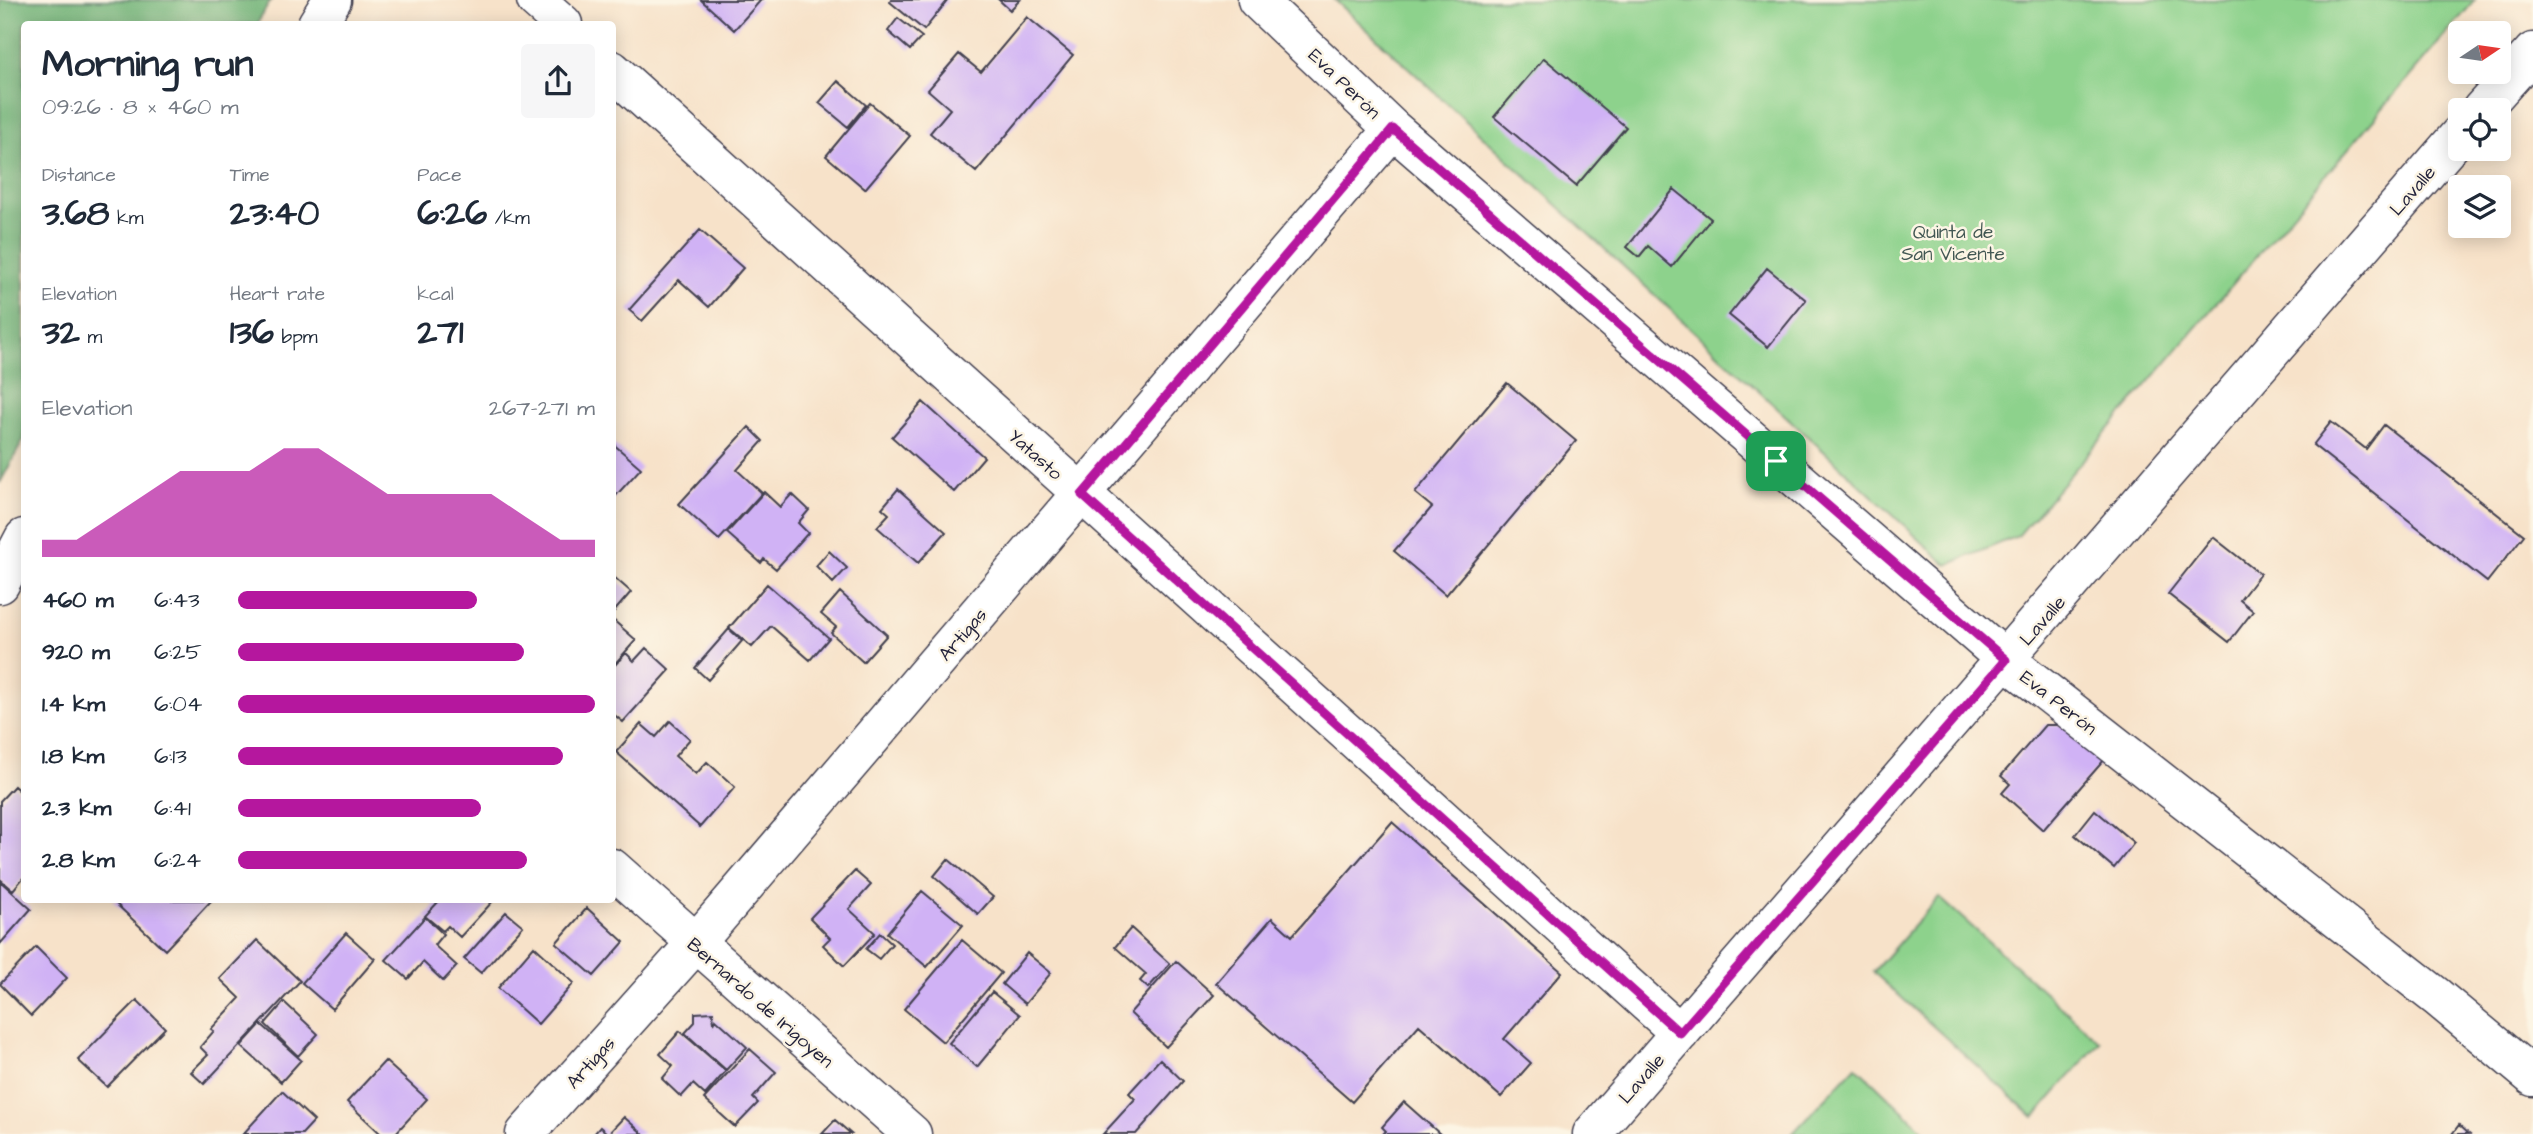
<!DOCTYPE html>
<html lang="en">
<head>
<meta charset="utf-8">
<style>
	body { margin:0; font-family:"Architects Daughter",sans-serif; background:#f6f6f7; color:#1f2937; height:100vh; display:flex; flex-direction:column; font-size:26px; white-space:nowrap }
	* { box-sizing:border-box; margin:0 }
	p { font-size:23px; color:#747a83 }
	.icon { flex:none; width:38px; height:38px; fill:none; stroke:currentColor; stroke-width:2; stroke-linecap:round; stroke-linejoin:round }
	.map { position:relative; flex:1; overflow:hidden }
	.side { position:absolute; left:21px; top:21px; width:595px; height:882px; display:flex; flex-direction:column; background:#fff; border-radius:7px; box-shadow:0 4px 18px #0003 }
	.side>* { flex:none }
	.needle { width:46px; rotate:77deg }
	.fabs { position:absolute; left:2448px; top:21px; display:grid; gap:14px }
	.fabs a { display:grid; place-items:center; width:63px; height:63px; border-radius:7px; background:#fff; box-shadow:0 4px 18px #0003; font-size:35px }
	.pin { position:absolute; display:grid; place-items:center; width:60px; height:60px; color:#fff; margin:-30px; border-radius:14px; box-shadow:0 4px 10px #0006 }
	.round { display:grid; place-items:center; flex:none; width:74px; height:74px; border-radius:7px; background:#f6f6f7 }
	.summary { display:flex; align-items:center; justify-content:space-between; height:119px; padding:0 21px }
	h1 { font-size:38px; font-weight:700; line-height:52px }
	.metrics { display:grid; grid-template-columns:repeat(3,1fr); gap:10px; height:119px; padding:7px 21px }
	.metrics div { display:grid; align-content:center }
	.metrics b { font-size:35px; font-weight:700 }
	.metrics small { font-size:19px; font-weight:400 }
	.metrics p { font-size:19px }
	.chart { height:196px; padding:14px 21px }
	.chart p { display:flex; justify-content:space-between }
	.chart svg { width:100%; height:126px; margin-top:7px; fill:#b5179e; opacity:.7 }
	ul { padding:0 21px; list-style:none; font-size:23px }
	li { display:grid; grid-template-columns:112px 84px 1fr; align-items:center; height:52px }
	li i { height:18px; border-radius:9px; background:#b5179e }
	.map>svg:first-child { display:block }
	.green { fill:#8dd28c; stroke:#587a64; stroke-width:2 }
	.forest { fill:#72b478; stroke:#4a6b5a; stroke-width:2 }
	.building { fill:#d0b2f5 }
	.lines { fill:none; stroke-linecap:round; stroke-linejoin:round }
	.minor-casing { stroke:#423f50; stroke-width:41 }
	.minor { stroke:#fff; stroke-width:38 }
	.route-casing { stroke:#fff; stroke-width:14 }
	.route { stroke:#b5179e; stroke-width:9 }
	.labels { text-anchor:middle; stroke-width:5; stroke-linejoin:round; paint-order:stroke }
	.street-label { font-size:19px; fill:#22223b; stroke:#fcf5e5 }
	.park-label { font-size:19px; fill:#425753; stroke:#fcf5e5 }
</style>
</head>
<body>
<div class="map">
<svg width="2533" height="1134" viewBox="0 0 2533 1134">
	<rect width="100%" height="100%" fill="#fcf5e5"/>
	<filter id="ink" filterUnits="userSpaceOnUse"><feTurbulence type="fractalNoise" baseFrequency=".0143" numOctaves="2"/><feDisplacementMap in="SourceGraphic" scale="14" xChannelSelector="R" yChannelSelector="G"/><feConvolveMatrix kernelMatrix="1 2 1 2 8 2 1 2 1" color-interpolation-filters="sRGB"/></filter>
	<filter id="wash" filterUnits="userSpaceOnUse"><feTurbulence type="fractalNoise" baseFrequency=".00686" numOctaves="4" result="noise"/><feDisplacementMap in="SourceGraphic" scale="28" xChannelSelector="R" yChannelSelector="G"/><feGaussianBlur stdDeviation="1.57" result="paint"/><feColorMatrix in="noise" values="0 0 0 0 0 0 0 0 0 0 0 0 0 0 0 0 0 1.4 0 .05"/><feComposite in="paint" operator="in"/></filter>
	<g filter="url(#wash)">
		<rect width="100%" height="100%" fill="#f7e2c9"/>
		<path class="green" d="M 1335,0 L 2475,0 L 2018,536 L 1947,565 Z
			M 1939,897 L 2100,1042 L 2034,1117 L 1873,972 Z
			M 1856,1066 L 1927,1134 L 1792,1134 Z"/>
		<path class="forest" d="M 0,0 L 271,0 L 257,24 L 24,24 L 24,439 L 0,483 Z"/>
		<g id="blocks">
			<path class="building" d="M 701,0 L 761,0 L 734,30 Z
				M 891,0 L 948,0 L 924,30 L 890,2 Z
				M 999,0 L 1020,0 L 1010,10 Z
				M 1027,17 L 1073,55 L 976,172 L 930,133 L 950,109 L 928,90 L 959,54 L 981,72 Z
				M 898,18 L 922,37 L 910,50 L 888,31 Z
				M 1544,58 L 1626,127 L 1576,186 L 1494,117 Z
				M 838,81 L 866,105 L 848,127 L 819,103 Z
				M 870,103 L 910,136 L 865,189 L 826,156 Z
				M 1674,189 L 1711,219 L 1672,267 L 1648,246 L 1639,257 L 1627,247 Z
				M 700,230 L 743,268 L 709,307 L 679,280 L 642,321 L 629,310 Z
				M 1767,268 L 1806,300 L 1768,347 L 1729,315 Z
				M 1507,383 L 1576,441 L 1446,595 L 1394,551 L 1432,507 L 1415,493 Z
				M 923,402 L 984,457 L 954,492 L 892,437 Z
				M 2331,422 L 2366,449 L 2384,425 L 2524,535 L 2487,582 L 2313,445 Z
				M 749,427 L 763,441 L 737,470 L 762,493 L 719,540 L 679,504 Z
				M 612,443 L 641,468 L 612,500 Z
				M 898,489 L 946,532 L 918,563 L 877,527 L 889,514 L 882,508 Z
				M 764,492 L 780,507 L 792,494 L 809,510 L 798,523 L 808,533 L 776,569 L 764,559 L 761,563 L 727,533 Z
				M 2213,537 L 2260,574 L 2240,600 L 2253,611 L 2229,642 L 2168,594 Z
				M 829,551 L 847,568 L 833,583 L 816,566 Z
				M 615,578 L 631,592 L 612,614 L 612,581 Z
				M 767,584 L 829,638 L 810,660 L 771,626 L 752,647 L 729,628 Z
				M 840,592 L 887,635 L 863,662 L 831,633 L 836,627 L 821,614 Z
				M 612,619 L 636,640 L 612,667 Z
				M 729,629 L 742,641 L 708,680 L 695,668 Z
				M 646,648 L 670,670 L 623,722 L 612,713 L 612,668 L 626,653 L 634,661 Z
				M 670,721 L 690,739 L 675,756 L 696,774 L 707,762 L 735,787 L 700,827 L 616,752 L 641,724 L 656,737 Z
				M 2045,725 L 2066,725 L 2105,759 L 2043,830 L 2002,793 L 2010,784 L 2001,776 Z
				M 14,786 L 24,795 L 24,877 L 13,890 L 0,879 L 0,801 Z
				M 2095,810 L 2134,843 L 2114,868 L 2075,835 Z
				M 1392,822 L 1562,972 L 1504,1039 L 1531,1063 L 1501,1097 L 1419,1025 L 1352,1102 L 1216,983 L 1272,918 L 1292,936 Z
				M 948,859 L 993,897 L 978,914 L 934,876 Z
				M 855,871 L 871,885 L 849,909 L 875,933 L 844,966 L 823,945 L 830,938 L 810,918 Z
				M 0,881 L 31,909 L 0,944 Z
				M 922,891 L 963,925 L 927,967 L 887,933 Z
				M 112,900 L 209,900 L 211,901 L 165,950 Z
				M 440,900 L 494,900 L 460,937 L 448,926 L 443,931 L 425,916 Z
				M 587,908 L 624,942 L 594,976 L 556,943 Z
				M 506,912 L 523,926 L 481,973 L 464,959 Z
				M 425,917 L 443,934 L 434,945 L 457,966 L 443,981 L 423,962 L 408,979 L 386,960 Z
				M 1131,928 L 1170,964 L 1148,988 L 1140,981 L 1146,974 L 1115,947 Z
				M 346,933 L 375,959 L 332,1009 L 302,983 Z
				M 880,933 L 892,944 L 879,959 L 866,949 Z
				M 257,940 L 300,981 L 204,1084 L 191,1072 L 208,1055 L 200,1047 L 214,1031 L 211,1029 L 240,998 L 220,979 Z
				M 962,940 L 1001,973 L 943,1042 L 904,1009 Z
				M 534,946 L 574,983 L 538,1024 L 498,988 Z
				M 36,947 L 67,978 L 31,1016 L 0,984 Z
				M 1027,953 L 1051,973 L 1025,1004 L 1002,984 Z
				M 1176,961 L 1214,995 L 1166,1047 L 1130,1013 Z
				M 992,992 L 1020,1015 L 977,1067 L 949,1043 Z
				M 137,1000 L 165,1028 L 107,1087 L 78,1060 Z
				M 284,1002 L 318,1034 L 298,1056 L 265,1024 Z
				M 713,1012 L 714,1023 L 716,1019 L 747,1047 L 726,1070 L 685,1033 L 695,1022 L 695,1013 Z
				M 261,1024 L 301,1060 L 281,1082 L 241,1046 Z
				M 680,1031 L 726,1071 L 705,1095 L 693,1084 L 681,1097 L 662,1079 L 673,1066 L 660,1054 Z
				M 750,1049 L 776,1072 L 753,1098 L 758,1103 L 735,1127 L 704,1099 Z
				M 1160,1059 L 1183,1081 L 1136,1134 L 1103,1134 L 1135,1099 L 1129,1093 Z
				M 385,1061 L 427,1099 L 395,1134 L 381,1134 L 347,1102 Z
				M 282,1091 L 314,1121 L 302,1134 L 243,1134 Z
				M 1404,1102 L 1440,1134 L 1383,1134 L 1386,1131 L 1382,1127 Z
				M 624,1117 L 643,1134 L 608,1134 Z
				M 835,1120 L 851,1134 L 822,1134 Z
				M 2459,1125 L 2469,1134 L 2452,1134 Z
				M 600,1127 L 608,1134 L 594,1134 Z"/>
		</g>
	</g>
	<g filter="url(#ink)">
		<use href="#blocks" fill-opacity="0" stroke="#423f50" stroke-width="2"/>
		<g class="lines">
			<g class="minor-casing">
				<path id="minor" d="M 536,0 L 563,24
					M 1257,0 L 1393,129 L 2006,660 L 2437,997 L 2533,1077
					M 317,24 L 332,0
					M 612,70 L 1680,1033
					M 2481,110 L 2533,52
					M 0,584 L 24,538
					M 612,868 L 912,1134
					M 525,1134 L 695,944 L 1393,129
					M 1592,1134 L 2460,134"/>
			</g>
			<use href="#minor" class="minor"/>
		</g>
	</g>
	<g class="lines" filter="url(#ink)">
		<g class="route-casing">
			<path id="route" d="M 1393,129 L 2006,660 L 1680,1033 L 1082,495 Z"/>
		</g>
		<use href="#route" class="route"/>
	</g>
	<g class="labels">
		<g class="street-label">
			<text transform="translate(1345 83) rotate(44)" y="7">Eva Perón</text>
			<text transform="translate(2412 190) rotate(-49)" y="7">Lavalle</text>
			<text transform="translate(1036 454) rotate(42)" y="7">Yatasto</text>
			<text transform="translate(2042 620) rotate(-49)" y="7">Lavalle</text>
			<text transform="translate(962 634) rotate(-49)" y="7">Artigas</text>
			<text transform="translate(2059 702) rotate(38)" y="7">Eva Perón</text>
			<text transform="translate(761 1002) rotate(41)" y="7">Bernardo de Irigoyen</text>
			<text transform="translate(590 1062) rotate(-48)" y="7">Artigas</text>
			<text transform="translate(1641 1078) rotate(-49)" y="7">Lavalle</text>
		</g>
		<g class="park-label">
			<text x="1953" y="238">Quinta de<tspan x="1953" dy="22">San Vicente</tspan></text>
		</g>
	</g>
</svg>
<div class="fabs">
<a><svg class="needle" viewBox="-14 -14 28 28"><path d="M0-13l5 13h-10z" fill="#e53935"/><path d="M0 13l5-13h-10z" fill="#747a83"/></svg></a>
<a><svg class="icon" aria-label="locate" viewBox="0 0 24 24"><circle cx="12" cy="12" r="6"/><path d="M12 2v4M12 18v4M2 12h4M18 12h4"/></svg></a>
<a><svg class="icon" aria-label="layers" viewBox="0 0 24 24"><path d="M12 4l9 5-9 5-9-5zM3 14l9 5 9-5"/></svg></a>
</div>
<div class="pin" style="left:1776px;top:461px;background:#1e9e55"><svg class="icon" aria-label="arrive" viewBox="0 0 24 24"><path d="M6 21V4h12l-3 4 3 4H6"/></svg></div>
<section class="side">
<div class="summary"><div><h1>Morning run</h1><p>09:26 · 8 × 460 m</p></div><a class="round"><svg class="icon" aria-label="share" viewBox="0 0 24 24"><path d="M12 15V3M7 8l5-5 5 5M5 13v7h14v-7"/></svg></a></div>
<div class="metrics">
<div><p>Distance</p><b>3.68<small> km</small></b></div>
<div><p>Time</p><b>23:40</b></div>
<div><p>Pace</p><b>6:26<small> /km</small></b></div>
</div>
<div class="metrics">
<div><p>Elevation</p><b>32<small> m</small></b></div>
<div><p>Heart rate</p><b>136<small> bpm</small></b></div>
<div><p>kcal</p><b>271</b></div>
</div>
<div class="chart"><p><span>Elevation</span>267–271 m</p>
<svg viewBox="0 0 160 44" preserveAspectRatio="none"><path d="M0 44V38L10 38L20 30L30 22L40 14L50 14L60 14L70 6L80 6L90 14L100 22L110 22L120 22L130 22L140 30L150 38L160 38V44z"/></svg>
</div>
<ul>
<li><b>460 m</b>6:43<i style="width:67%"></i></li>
<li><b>920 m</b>6:25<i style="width:80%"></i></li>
<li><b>1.4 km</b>6:04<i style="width:100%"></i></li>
<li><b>1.8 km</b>6:13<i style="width:91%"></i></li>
<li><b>2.3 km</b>6:41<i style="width:68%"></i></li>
<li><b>2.8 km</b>6:24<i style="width:81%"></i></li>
</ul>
</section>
</div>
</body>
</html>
